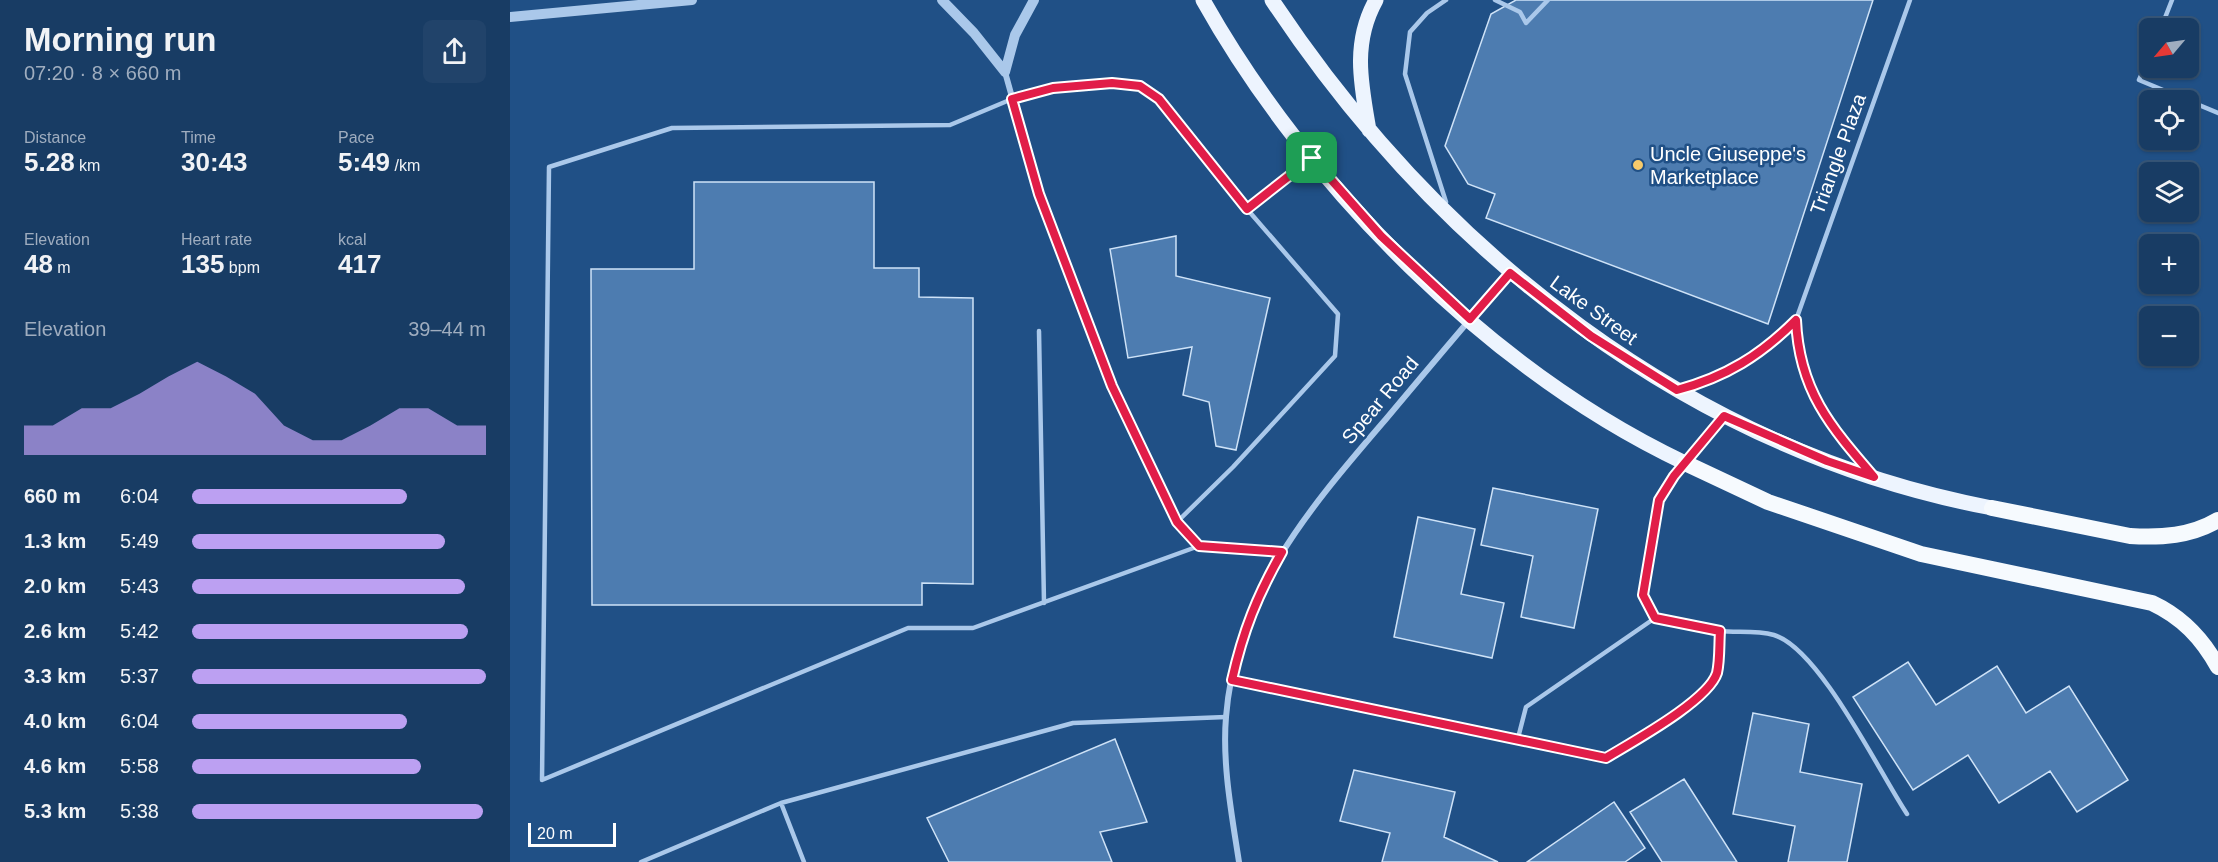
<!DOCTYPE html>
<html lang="en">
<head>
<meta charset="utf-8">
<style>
	body { margin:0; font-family:Arial,sans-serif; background:#21436a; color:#f1f3f6; height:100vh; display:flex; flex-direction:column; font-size:22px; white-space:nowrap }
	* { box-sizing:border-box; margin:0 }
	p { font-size:20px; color:#9fadbf }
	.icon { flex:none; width:33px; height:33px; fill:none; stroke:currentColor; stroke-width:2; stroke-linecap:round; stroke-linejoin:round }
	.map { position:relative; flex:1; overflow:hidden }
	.sheet { display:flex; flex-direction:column; background:#183c64; width:510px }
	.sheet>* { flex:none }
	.needle { width:39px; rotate:241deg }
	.controls { position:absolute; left:1629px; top:18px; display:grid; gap:12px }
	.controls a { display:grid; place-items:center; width:60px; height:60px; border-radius:9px; background:#183c64; box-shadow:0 2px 4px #0004,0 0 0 2px #365678; font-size:30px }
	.scale { position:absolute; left:18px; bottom:15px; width:88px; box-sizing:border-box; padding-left:6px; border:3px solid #fff; border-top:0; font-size:16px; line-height:21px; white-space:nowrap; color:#fff; -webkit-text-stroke:4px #205086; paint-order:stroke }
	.pin { position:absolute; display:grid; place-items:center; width:51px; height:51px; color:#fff; margin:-26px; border-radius:12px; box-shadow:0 3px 9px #0006 }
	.round { display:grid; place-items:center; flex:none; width:63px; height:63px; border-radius:9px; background:#21436a }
	.summary { display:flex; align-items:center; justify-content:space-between; height:102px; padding:0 24px }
	h1 { font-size:33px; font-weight:600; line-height:45px }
	.figures { display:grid; grid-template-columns:repeat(3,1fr); gap:9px; height:102px; padding:6px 24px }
	.figures div { display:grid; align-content:center }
	.figures b { font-size:26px; font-weight:600 }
	.figures small { font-size:16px; font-weight:400 }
	.figures p { font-size:16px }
	.chart { height:168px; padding:12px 24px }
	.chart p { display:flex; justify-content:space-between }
	.chart svg { width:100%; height:108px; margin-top:6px; fill:#bca0f2; opacity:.7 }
	ul { padding:0 24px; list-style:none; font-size:20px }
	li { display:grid; grid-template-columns:96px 72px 1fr; align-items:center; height:45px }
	li i { height:15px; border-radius:8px; background:#bca0f2 }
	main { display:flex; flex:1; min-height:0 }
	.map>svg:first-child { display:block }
	.building { fill:#4d7cb0; stroke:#cee2f7; stroke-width:1.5 }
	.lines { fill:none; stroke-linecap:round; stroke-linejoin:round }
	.service { stroke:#aac8ea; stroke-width:4.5 }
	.minor { stroke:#aac8ea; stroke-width:6 }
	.tertiary { stroke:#aac8ea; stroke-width:10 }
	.primary { stroke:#edf4fe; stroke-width:15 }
	.trunk { stroke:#f6fafe; stroke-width:16 }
	.route-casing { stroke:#fff; stroke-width:12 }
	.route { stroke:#e11d48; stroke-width:8 }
	.poi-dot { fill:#f7ca6b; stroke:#205086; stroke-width:2 }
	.labels { text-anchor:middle; stroke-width:5; stroke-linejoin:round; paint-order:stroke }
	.poi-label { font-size:20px; fill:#fff; stroke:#205086; text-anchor:start }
	.street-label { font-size:20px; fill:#fff; stroke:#205086 }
</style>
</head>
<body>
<main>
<section class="sheet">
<div class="summary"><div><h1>Morning run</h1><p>07:20 · 8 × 660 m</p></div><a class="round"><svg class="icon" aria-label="share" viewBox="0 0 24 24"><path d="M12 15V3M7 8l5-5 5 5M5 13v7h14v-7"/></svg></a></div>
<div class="figures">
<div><p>Distance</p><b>5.28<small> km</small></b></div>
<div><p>Time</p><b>30:43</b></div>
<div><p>Pace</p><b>5:49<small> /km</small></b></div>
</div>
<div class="figures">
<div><p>Elevation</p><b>48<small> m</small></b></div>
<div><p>Heart rate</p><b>135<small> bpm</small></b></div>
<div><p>kcal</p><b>417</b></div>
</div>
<div class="chart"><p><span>Elevation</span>39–44 m</p>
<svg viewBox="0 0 160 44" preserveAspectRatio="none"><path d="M0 44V32L10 32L20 25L30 25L40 19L50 12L60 6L70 12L80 19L90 32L100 38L110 38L120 32L130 25L140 25L150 32L160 32V44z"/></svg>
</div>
<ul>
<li><b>660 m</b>6:04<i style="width:73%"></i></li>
<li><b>1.3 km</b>5:49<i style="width:86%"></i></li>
<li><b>2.0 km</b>5:43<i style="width:93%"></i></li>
<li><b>2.6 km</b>5:42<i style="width:94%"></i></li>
<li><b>3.3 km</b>5:37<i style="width:100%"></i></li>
<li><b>4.0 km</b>6:04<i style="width:73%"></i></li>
<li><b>4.6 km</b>5:58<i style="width:78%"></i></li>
<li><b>5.3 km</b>5:38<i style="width:99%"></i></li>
</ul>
</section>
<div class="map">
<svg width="1708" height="862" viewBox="0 0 1708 862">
	<rect width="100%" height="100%" fill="#205086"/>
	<path class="building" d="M 1006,0 L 1363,0 L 1258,324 L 976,218 L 985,194 L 958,184 L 935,146 L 981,14 Z
		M 184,182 L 364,182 L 364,268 L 409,268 L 409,297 L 463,298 L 463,584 L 412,583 L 412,605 L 82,605 L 81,269 L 184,269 Z
		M 666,236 L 666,276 L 760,298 L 726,450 L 706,446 L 699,402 L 673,395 L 682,347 L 618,358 L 600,249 Z
		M 983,488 L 1088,509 L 1064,628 L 1011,617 L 1023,556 L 971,545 Z
		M 908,517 L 965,529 L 951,594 L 994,603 L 982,658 L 884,637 Z
		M 1398,662 L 1426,705 L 1487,666 L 1516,713 L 1559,686 L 1618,780 L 1567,812 L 1540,771 L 1489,803 L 1458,755 L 1403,790 L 1343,697 Z
		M 1243,713 L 1299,724 L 1290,772 L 1352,784 L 1337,862 L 1278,862 L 1285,826 L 1223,814 Z
		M 605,739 L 637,822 L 590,832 L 602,862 L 439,862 L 417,818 Z
		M 844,770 L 945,792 L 934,837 L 988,862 L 872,862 L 880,833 L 830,821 Z
		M 1174,779 L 1227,862 L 1152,862 L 1120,812 Z
		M 1104,802 L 1135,848 L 1115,862 L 1017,862 Z"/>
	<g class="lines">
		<path class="service" d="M 985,0 L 1010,12 L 1016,23 L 1038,0
			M 1651,28 L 1662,0
			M 1640,55 L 1629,80 L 1708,113
			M 936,202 L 895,74 L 900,32 L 917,13 L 936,0
			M 737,209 L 801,159
			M 1286,320 L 1400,0
			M 529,331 L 534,603
			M 667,522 L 723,467 L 825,356 L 828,314 L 737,209 L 649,99 L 630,86 L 602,83 L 543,88 L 502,99 L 440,125 L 162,128 L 39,167 L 32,780 L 398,628 L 463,628 L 689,546
			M 1145,618 L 1133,595 L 1149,500 L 1164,476 L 1214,417
			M 722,680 L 1096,758 C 1122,742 1198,701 1207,673 C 1210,660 1209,644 1210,631
			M 1008,738 L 1016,707 L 1145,618 C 1166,622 1187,628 1209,631 C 1227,633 1245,630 1264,635 C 1310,649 1369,772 1397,814
			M 271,803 L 294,862
			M 131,862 L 271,803 L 563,723 L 716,717"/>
		<path class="minor" d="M 495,72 L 529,194 L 602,386 L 667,522 L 689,546 L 772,552
			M 1286,320 C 1289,387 1317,422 1360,471
			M 1173,388 C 1219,376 1253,353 1286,320
			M 729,862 C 722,816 712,764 716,717 C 726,592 799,509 876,419 C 917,370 958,321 1000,273"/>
		<path class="tertiary" d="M 432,0 L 464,33 L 495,72
			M 0,17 L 182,0
			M 495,72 L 505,35 L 524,0"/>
		<path class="primary" d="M 693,0 C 797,186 981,371 1175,463
			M 762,0 C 929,252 1180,451 1482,508
			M 859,130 C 851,84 842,43 866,0"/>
		<path class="trunk" d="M 1175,463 L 1258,502 L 1411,554 L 1642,603 C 1672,617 1692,638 1708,667
			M 1482,508 L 1620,536 C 1651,538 1681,536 1708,520"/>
	</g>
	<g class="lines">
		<g class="route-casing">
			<path id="route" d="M 602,83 L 630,86 L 649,99 L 737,209 L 802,158 L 871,236 L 960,319 L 1000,273 L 1081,336 L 1167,390 C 1216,377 1251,355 1286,320 C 1289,390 1320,426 1364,477 L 1317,461 L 1214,416 L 1164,476 L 1149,500 L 1133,595 L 1145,618 L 1210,631 C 1209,644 1210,660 1207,673 C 1198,701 1122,742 1096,758 L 722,680 C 733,631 747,596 772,552 L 689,546 L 667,522 L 602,386 L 529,194 L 502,99 L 543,88 Z"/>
		</g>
		<use href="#route" class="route"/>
	</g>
	<circle class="poi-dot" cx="1128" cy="165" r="6"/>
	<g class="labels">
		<g class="poi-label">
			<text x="1140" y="161">Uncle Giuseppe's<tspan x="1140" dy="23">Marketplace</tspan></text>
		</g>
		<g class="street-label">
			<text transform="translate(1328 154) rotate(-70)" y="7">Triangle Plaza</text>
			<text transform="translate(1084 310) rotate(36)" y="7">Lake Street</text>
			<text transform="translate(870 400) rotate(-50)" y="7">Spear Road</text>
		</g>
	</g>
</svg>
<div class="controls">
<a><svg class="needle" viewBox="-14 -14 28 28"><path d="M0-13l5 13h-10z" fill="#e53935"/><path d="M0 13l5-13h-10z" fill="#9fadbf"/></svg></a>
<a><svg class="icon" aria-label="locate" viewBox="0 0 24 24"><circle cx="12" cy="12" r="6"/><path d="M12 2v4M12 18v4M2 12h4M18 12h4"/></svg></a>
<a><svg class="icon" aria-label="layers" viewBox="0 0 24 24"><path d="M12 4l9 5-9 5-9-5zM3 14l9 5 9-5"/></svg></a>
<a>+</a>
<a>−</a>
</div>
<div class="scale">20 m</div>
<div class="pin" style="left:802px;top:158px;background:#1e9e55"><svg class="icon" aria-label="arrive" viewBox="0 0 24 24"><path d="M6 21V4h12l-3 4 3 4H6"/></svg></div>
</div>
</main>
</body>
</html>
